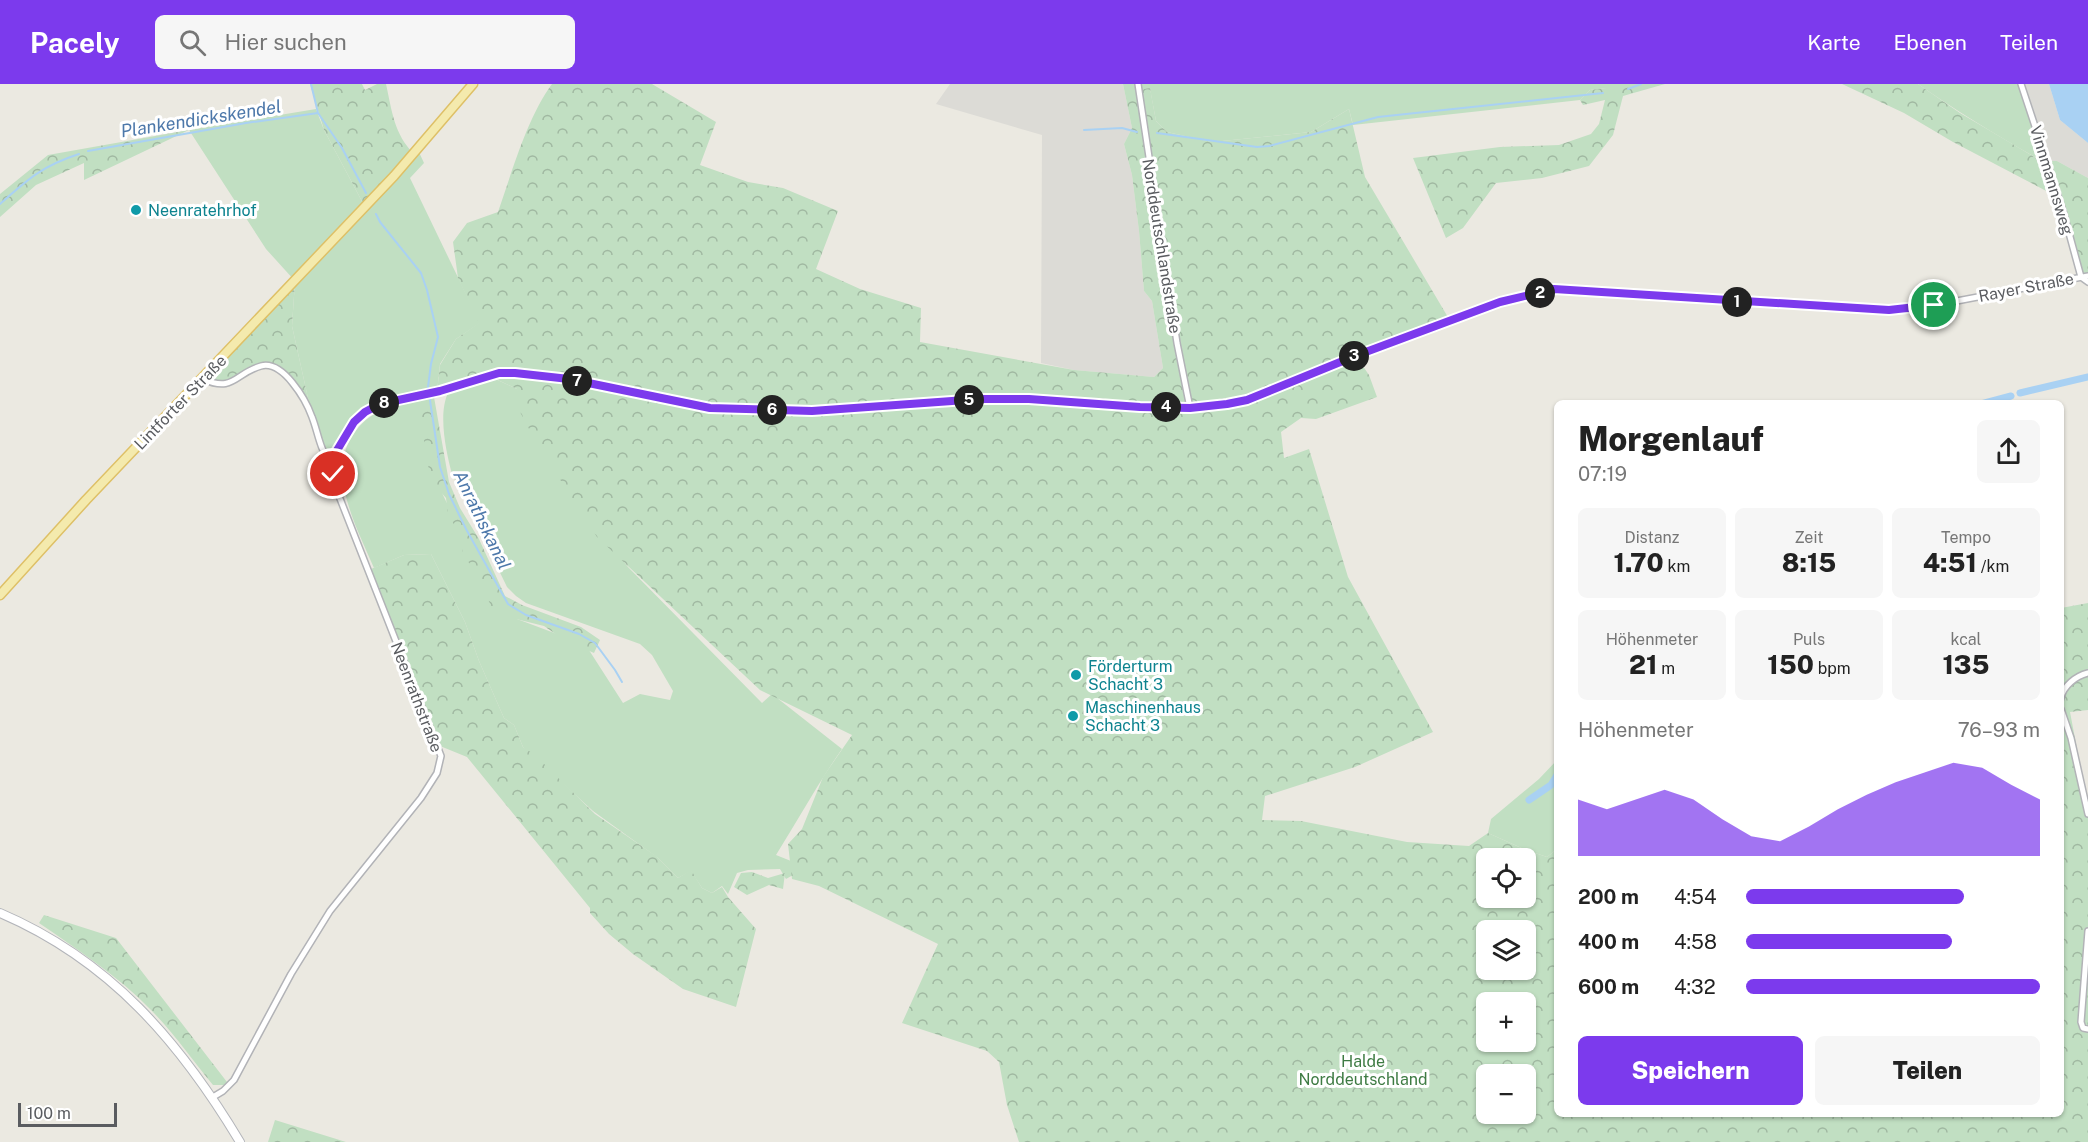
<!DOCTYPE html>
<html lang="de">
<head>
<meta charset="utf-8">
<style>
	body { margin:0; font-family:"Public Sans",sans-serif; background:#f6f6f6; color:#222; height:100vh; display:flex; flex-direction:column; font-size:22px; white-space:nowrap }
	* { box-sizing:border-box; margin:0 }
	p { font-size:20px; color:#767676 }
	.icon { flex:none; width:33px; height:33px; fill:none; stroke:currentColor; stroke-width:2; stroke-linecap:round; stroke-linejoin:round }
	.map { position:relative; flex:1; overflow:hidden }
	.panel { position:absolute; left:1554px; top:316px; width:510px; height:717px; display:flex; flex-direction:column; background:#fff; border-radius:9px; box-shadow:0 2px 4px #0004 }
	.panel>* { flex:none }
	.tools { position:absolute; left:1476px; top:764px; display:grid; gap:12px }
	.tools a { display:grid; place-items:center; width:60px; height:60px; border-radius:9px; background:#fff; box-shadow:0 2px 4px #0004; font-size:30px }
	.scale { position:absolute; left:18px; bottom:15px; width:99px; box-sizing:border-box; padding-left:6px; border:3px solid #5a5c60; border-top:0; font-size:16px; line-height:21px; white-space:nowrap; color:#5a5c60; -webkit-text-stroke:4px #fff; paint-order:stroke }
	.pin { position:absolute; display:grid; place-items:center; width:51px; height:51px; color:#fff; margin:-26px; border:3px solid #fff; border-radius:50%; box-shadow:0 2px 6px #0007 }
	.km { position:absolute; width:30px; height:30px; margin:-15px; border-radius:50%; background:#222; color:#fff; font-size:16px; line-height:30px; text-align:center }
	.round { display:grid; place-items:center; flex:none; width:63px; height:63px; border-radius:9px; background:#f6f6f6 }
	.overview { display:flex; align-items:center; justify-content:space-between; height:102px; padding:0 24px }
	h1 { font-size:33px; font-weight:800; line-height:45px }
	.stats { display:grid; grid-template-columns:repeat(3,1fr); gap:9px; height:102px; padding:6px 24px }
	.stats div { display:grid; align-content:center; border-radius:9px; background:#f6f6f6; text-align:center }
	.stats b { font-size:26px; font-weight:800 }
	.stats small { font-size:16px; font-weight:400 }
	.stats p { font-size:16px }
	.chart { height:168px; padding:12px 24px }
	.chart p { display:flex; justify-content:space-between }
	.chart svg { width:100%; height:108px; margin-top:6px; fill:#7c3aed; opacity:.7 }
	.button { display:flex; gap:12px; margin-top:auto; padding:12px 24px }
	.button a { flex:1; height:69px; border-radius:9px; background:#7c3aed; color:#fff; font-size:24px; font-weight:800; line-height:69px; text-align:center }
	.button a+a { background:#f6f6f6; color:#222 }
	ul { padding:0 24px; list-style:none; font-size:20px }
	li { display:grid; grid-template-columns:96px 72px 1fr; align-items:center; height:45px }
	li i { height:15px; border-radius:8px; background:#7c3aed }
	header { display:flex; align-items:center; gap:36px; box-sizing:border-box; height:84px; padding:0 30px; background:#7c3aed; color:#fff }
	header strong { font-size:28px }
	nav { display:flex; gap:33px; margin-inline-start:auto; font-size:21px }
	.search { width:420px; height:54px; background:#f6f6f6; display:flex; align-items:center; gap:15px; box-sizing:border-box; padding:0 21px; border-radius:9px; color:#767676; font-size:22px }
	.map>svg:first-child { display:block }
	.industrial { fill:#dcdbd6 }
	.green { fill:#c1dfc2 }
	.forest { fill:url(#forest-crowns); fill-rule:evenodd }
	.water { fill:#a9d1f3 }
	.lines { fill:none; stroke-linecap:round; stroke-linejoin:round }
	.stream { stroke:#a9d1f3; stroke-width:2 }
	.canal { stroke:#a9d1f3; stroke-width:7 }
	.minor-casing { stroke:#b2b3b7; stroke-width:8 }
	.secondary-casing { stroke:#b3b5ba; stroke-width:10 }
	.primary-casing { stroke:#dec067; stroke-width:11 }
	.minor { stroke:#fff; stroke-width:5 }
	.secondary { stroke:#fff; stroke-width:8 }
	.primary { stroke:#f4eaad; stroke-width:8 }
	.route-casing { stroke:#fff; stroke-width:12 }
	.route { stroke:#7c3aed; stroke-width:8 }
	.culture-dot { fill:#0f9aa8; stroke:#fff; stroke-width:2 }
	.labels { text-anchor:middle; stroke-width:6; stroke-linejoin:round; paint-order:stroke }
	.street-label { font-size:16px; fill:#5a5c60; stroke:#fff }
	.culture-label { font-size:16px; fill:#0d838f; stroke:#fff; text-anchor:start }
	.park-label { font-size:16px; fill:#3e7b43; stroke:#fff }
	.water-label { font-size:18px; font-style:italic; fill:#4d78aa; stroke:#fff }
</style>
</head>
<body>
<header>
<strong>Pacely</strong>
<div class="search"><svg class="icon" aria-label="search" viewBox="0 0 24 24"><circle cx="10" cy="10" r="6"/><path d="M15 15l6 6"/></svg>Hier suchen</div>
<nav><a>Karte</a><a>Ebenen</a><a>Teilen</a></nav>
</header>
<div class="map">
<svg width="2088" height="1058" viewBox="0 0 2088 1058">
	<defs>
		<pattern id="forest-crowns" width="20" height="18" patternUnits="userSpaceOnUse" patternTransform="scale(1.5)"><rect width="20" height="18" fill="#c1dfc2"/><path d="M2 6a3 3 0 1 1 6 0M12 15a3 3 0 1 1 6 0" fill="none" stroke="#a0b8a1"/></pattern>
	</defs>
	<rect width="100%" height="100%" fill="#ebe9e1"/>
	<path class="industrial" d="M 950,0 L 1123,0 L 1132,44 L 1124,60 L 1132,91 L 1139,147 L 1144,207 L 1152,217 L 1163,284 L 1154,293 L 1074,286 L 1041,279 L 1042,51 L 936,20 Z
		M 2021,0 L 2049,0 L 2060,36 L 2088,59 L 2088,94 L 2057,77 L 2042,77 L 2046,75 Z"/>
	<path class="green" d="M 1138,0 L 1607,0 L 1607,4 L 1590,6 L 1580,16 L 1353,41 L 1349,25 L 1311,48 L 1212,58 L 1167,48 L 1156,37 L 1150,5 L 1139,6 Z
		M 1918,0 L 2021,0 L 2046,75 L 2042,77 C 1999,53 1958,28 1918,0 Z
		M 316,25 L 324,46 L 365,123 L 418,66 L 424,79 L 410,94 L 480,239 L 456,255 L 440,280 L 437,308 L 380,320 L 353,338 L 330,378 L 312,332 L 292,242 L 295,197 L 266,165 L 189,46 Z
		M 491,293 L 517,305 L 603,452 L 628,483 L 762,619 L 772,610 L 842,665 C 818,699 798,736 776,771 L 791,777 L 793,791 L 786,795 L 780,785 L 748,786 L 737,789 L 728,810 L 722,802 L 712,809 L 702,804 L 691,787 L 678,794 L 658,774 L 593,727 L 523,663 L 514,641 L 504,634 L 479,577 L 465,538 L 431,470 L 404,471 L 374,484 C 357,444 325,387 355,348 C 364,335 378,326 393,322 C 403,318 414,318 425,316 L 435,390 L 443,411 L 488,504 L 517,535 L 565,553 L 587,563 L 623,619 L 640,610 L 670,616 L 673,607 L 652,571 L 640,560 L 526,519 L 516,512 L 507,503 L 452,390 C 446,368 438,330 448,309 Z
		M 1557,676 L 1557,765 L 1547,773 L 1526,766 L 1488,749 L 1491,735 L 1539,695 Z"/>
	<path class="forest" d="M 310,0 L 362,0 L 365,6 L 377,0 L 386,0 C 392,27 394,50 414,70 L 365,123 L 324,46 Z
		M 552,0 L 652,0 L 716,38 L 700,81 L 748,98 L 783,104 L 838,127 L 816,185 L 860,205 L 921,224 L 920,258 L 1074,286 L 1154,293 L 1163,284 L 1152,217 L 1144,207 L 1139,147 L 1132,91 L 1124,60 L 1132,44 L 1123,0 L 1138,0 L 1139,6 L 1150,4 L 1156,37 L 1167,48 L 1212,58 L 1311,48 L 1349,25 L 1365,93 L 1452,240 L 1358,275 L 1369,291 L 1377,313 L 1316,335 L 1301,334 L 1281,348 L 1284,374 L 1309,365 L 1348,493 L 1433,648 L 1355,683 L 1265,712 L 1262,736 L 1301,737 L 1407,758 L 1469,762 L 1488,749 L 1526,766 L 1547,773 L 1557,765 L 1557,1030 L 2061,1030 L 2061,524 L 2088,519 L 2088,626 L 2070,628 L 2088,723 L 2088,1058 L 1019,1058 L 1007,1021 L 999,978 L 987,967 L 902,939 L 938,860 L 819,802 L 792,795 L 788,760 L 802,745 L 823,693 L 852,651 L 760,606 L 597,453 L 536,358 L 519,326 L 517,305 L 489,292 L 437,308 L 440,281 L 456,255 L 479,239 L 458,194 L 453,158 L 467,139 L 498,128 C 512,88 527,34 552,0 ZM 1486,774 L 1526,774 L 1526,813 L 1486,813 ZM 1486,846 L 1526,846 L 1526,885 L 1486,885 ZM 1486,918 L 1526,918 L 1526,957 L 1486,957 ZM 1486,990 L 1526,990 L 1526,1029 L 1486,1029 Z
		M 1607,0 L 1665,0 L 1623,12 L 1613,51 L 1589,82 L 1542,94 L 1496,99 L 1463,144 L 1446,154 L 1413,74 L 1500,63 L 1559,61 L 1591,50 L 1599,40 L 1605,16 L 1583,21 L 1580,16 L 1590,6 L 1606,4 Z
		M 1842,0 L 1918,0 L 1960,29 L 2041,77 L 2057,77 L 2088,94 L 2088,192 L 2081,193 L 2052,110 L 1953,58 L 1904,29 Z
		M 189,46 L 84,96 L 84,79 L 36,101 L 0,133 L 0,110 L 48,71 Z
		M 295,197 L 292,242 L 312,332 L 301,313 L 278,284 L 262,281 L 222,301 L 203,295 Z
		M 434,313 L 449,398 L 460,424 L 479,455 L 505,512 L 522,521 L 581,543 L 600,556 L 594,569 L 564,556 L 544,542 L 516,535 L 492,524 L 478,494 L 463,469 L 459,448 L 448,431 L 446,414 L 431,397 L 424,359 L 425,343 L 419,325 L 423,314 Z
		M 431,470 L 465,538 L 479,577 L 504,634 L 514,641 L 523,663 L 535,671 L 595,730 L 656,772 L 678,794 L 691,786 L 702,804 L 712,809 L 722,803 L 728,813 L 756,845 L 736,923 L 683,905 L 633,870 L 609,850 L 590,829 L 590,824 L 467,673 L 440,662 L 371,485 L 404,471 Z
		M 752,788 L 768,794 L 785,789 L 783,805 L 769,801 L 747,811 L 734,803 L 741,789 Z
		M 44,831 L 116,854 L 227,998 L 224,1001 L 213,1001 C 192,976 174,949 151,926 C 118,892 78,866 39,839 Z
		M 275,1036 L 346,1058 L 268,1058 Z"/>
	<path class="water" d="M 2049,0 L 2088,0 L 2088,59 L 2060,36 Z"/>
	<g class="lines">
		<path class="stream" d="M 311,0 L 318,29 L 342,64 L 366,109
			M 1628,5 L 1641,0
			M 1084,46 L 1122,44 L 1137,48
			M 1157,49 L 1257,63 L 1269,62 L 1378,33 L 1603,9
			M 88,67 L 246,39 L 318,29
			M 0,120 C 28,95 42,82 79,70
			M 376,130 L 380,138 L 421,189 L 427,206 L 438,253 L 431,280 L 428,303 L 440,383 L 449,410 L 466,445 L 508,520 L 526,531 L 579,550 L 595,559 L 615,586 L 622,598"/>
		<path class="canal" d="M 2020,309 L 2088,293
			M 1981,320 L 2011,312
			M 1529,716 L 1551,701 L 1557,691"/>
		<g class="minor-casing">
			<path id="minor" d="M 1138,0 L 1177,259 L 1190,324
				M 2021,0 L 2063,127 L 2081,193
				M 2081,193 L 2088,198
				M 203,295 C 234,309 235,289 261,282 C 283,276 306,316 312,333 C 316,343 318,354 322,364 C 324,370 329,374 331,380 C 333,388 335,398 337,407 L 441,672 L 437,689 L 421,714 L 330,827 L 291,890 L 234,996 L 223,1007 L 213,1013
				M 330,378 L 353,338 L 365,328 L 380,320 L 440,307 L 499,289 L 515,289 L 569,295 L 710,324 L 812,327 L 980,315 L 1029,315 L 1140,323 L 1190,324 L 1227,319 L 1247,316 L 1355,271 L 1500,218 L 1554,205 L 1889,226 L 1941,220 L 2088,192
				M 2061,614 C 2063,602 2076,592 2088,589
				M 2061,625 L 2071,654 L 2088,730
				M 2088,847 L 2081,938 L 2083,944 L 2088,945"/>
		</g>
		<g class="secondary-casing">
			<path id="secondary" d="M 0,829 C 110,876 180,958 240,1058"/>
		</g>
		<g class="primary-casing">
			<path id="primary" d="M 0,511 L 86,416 L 394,92 L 473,0"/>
		</g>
		<use href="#minor" class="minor"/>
		<use href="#secondary" class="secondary"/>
		<use href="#primary" class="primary"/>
	</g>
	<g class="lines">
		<g class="route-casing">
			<path id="route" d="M 333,390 L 330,378 L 354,338 L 365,328 L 380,320 L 440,307 L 499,289 L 515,289 L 569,295 L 710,324 L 812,327 L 980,315 L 1029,315 L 1140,323 L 1190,324 L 1227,320 L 1247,316 L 1355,272 L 1500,218 L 1554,205 L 1889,226 L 1934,221"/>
		</g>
		<use href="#route" class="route"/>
	</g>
	<g class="culture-dot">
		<circle cx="136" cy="126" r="6"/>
		<circle cx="1076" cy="591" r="6"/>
		<circle cx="1073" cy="632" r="6"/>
	</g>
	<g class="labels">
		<g class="street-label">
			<text transform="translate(2052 96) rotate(73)" y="6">Vinnmannsweg</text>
			<text transform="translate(1162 162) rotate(81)" y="6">Norddeutschlandstraße</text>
			<text transform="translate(2026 203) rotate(-11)" y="6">Rayer Straße</text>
			<text transform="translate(180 318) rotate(-46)" y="6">Lintforter Straße</text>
			<text transform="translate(417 613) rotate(69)" y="6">Neenrathstraße</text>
		</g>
		<g class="culture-label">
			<text x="148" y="132">Neenratehrhof</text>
			<text x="1088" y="588">Förderturm<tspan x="1088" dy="18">Schacht 3</tspan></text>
			<text x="1085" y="629">Maschinenhaus<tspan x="1085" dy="18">Schacht 3</tspan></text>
		</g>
		<g class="park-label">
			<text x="1363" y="983">Halde<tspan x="1363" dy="18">Norddeutschland</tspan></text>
		</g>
		<g class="water-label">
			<text transform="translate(201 35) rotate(-9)" y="6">Plankendickskendel</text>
			<text transform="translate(482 436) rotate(64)" y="6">Anrathskanal</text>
		</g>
	</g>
</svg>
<div class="tools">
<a><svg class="icon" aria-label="locate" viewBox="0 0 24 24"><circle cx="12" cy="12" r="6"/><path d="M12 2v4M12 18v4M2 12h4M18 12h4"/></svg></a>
<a><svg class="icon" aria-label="layers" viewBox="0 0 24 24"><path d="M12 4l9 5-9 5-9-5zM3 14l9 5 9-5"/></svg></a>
<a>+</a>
<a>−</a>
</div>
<div class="scale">100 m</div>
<div class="pin" style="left:1934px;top:221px;background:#1e9e55"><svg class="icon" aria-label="arrive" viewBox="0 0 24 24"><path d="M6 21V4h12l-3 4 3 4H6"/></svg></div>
<div class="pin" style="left:333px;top:390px;background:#d93025"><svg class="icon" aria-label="check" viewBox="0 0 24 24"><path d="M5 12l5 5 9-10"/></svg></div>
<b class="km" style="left:1737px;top:218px">1</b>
<b class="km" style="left:1540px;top:209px">2</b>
<b class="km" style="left:1354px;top:272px">3</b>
<b class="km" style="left:1166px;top:323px">4</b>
<b class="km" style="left:969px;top:316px">5</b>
<b class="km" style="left:772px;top:326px">6</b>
<b class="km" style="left:577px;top:297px">7</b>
<b class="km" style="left:384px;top:319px">8</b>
<section class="panel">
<div class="overview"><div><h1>Morgenlauf</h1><p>07:19</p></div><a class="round"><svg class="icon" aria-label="share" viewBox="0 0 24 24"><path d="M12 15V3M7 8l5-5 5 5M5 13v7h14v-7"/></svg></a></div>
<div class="stats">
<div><p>Distanz</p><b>1.70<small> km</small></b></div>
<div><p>Zeit</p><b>8:15</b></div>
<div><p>Tempo</p><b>4:51<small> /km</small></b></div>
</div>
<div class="stats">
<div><p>Höhenmeter</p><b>21<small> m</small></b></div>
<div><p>Puls</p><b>150<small> bpm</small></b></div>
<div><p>kcal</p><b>135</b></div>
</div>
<div class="chart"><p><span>Höhenmeter</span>76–93 m</p>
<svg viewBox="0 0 160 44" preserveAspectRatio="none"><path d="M0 44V21L10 25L20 21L30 17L40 21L50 29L60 36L70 38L80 32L90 25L100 19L110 14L120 10L130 6L140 8L150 15L160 21V44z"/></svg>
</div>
<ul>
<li><b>200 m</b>4:54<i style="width:74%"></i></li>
<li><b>400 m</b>4:58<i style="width:70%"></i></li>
<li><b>600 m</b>4:32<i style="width:100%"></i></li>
</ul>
<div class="button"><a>Speichern</a><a>Teilen</a></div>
</section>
</div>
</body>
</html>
